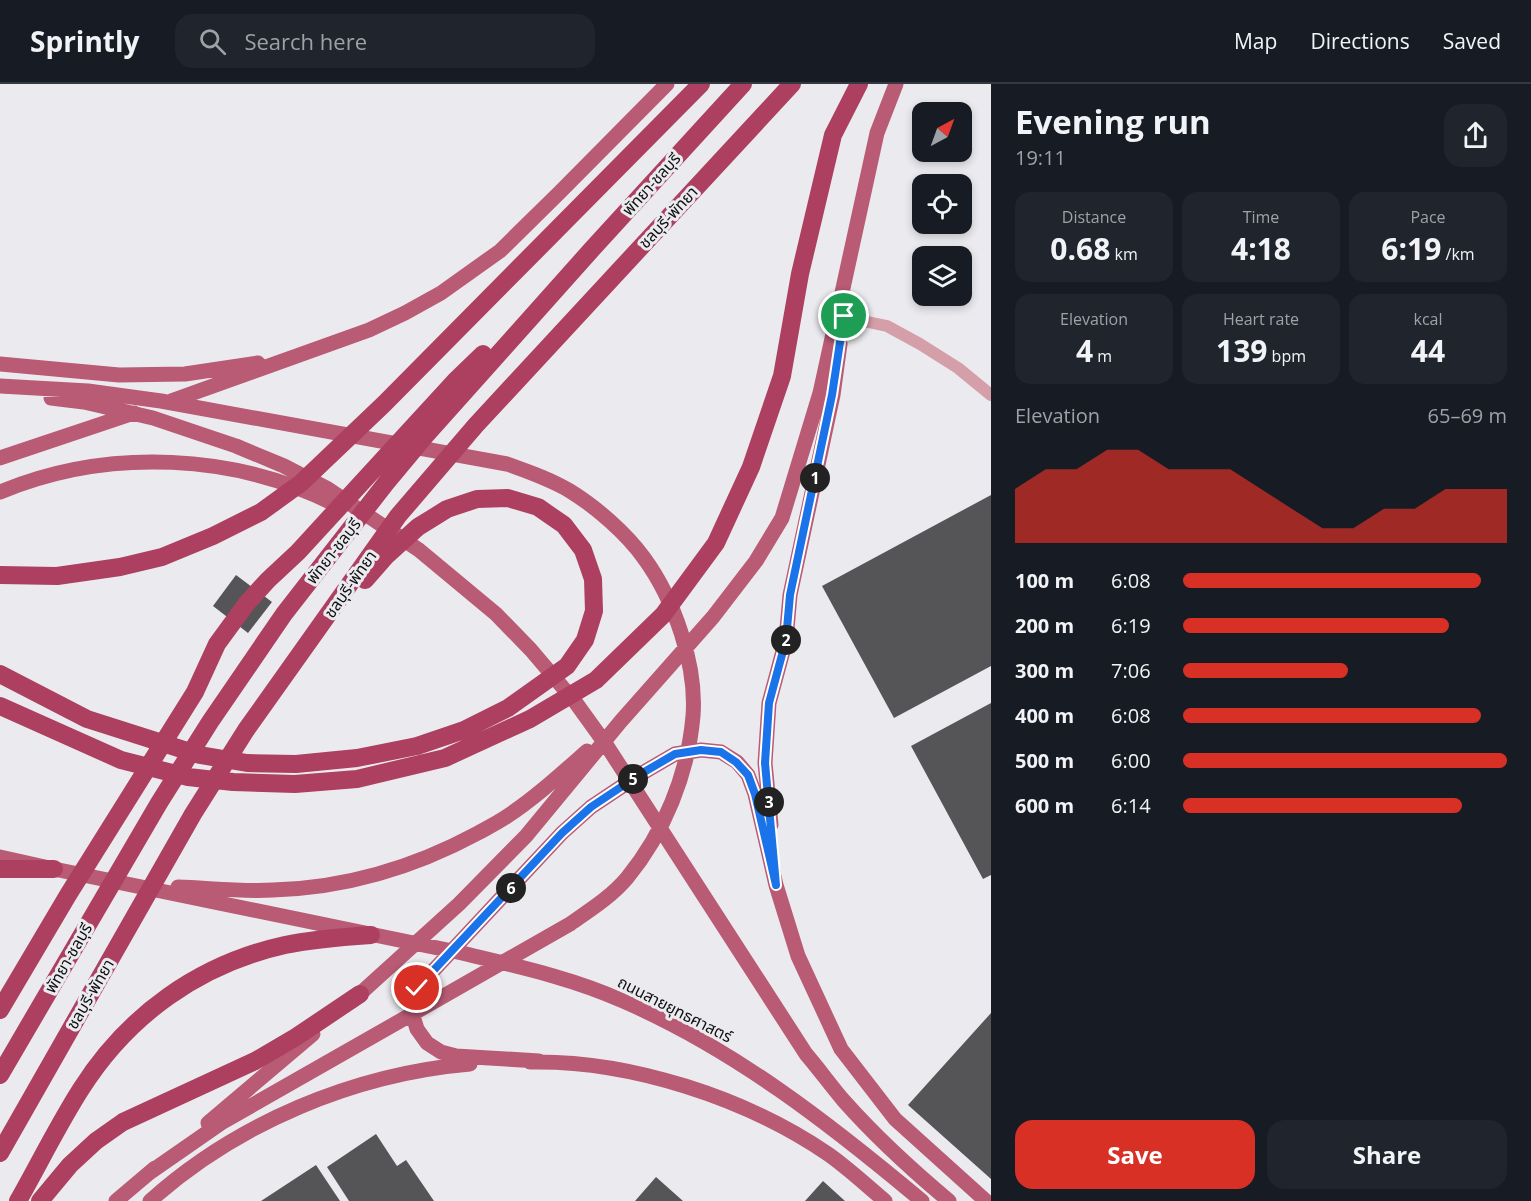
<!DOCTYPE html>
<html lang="en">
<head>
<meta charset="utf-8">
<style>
	body { margin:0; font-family:"Open Sans","Noto Sans Thai",sans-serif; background:#20242c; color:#f1f3f6; height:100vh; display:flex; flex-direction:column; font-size:22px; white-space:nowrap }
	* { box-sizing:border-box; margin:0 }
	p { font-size:20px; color:#9ea1a6 }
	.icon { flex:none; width:33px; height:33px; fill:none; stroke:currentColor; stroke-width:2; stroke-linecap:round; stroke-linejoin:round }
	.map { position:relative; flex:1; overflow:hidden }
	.sheet { display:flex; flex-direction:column; background:#171b24; width:540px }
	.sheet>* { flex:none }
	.needle { width:39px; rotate:41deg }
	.buttons { position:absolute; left:912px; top:18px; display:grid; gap:12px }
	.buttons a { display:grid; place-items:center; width:60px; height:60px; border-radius:12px; background:#171b24; box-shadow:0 3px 9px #0003; font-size:30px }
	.pin { position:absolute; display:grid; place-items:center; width:51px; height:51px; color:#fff; margin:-26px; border:3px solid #fff; border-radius:50%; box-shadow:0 2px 6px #0007 }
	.km { position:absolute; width:30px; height:30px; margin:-15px; border-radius:50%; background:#222; color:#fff; font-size:16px; line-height:30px; text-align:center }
	.round { display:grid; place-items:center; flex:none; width:63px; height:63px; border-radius:18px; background:#20242c }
	.headline { display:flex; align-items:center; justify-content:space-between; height:102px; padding:0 24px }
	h1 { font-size:33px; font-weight:700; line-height:45px }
	.metrics { display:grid; grid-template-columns:repeat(3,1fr); gap:9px; height:102px; padding:6px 24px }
	.metrics div { display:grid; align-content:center; border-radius:15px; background:#20242c; text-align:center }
	.metrics b { font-size:30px; font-weight:700 }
	.metrics small { font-size:16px; font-weight:400 }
	.metrics p { font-size:16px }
	.chart { height:168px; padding:12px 24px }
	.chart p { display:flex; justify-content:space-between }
	.chart svg { width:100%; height:108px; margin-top:6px; fill:#d93025; opacity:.7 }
	.cta { display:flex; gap:12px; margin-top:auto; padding:12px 24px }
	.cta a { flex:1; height:69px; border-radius:18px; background:#d93025; color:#fff; font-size:24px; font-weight:700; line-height:69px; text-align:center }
	.cta a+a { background:#20242c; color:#f1f3f6 }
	ul { padding:0 24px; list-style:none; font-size:20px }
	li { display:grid; grid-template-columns:96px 72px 1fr; align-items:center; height:45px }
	li i { height:15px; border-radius:8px; background:#d93025 }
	header { display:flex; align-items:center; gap:36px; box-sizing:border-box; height:84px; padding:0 30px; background:#171b24; border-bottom:2px solid #363941 }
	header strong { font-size:28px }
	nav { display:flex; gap:33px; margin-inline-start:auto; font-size:21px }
	.search { width:420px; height:54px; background:#20242c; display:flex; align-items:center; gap:15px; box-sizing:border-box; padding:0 21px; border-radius:18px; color:#9ea1a6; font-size:22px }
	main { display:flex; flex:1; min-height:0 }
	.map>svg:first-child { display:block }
	.building { fill:#555558 }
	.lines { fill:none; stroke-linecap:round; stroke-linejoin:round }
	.minor { stroke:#d59faa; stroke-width:12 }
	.major { stroke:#b95b74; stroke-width:15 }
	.highway { stroke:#ad3f60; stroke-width:18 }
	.route-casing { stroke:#fff; stroke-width:12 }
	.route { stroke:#1a73e8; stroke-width:8 }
	.labels { text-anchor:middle; stroke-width:6; stroke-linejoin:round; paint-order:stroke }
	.street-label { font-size:16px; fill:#0e0f10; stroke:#ebebef }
</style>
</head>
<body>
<header>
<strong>Sprintly</strong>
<div class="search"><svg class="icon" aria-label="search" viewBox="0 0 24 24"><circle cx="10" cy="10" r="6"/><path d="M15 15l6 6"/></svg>Search here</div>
<nav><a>Map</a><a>Directions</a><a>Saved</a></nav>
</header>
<main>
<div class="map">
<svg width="991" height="1117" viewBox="0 0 991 1117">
	<rect width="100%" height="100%" fill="#ebebef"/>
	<path class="building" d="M 991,411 L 991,582 L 894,634 L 822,502 Z
		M 236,491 L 272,518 L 248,549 L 213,522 Z
		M 991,619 L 991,791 L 983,795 L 911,662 Z
		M 991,929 L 991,1095 L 908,1021 Z
		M 376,1050 L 397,1082 L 406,1076 L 434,1117 L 349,1117 L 327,1083 Z
		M 316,1081 L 340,1117 L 261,1117 Z
		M 656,1093 L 683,1117 L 635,1117 Z
		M 823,1097 L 845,1117 L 805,1117 Z"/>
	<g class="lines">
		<path class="minor" d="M 844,233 L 887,242 L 920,260 L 958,284 L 991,311"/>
		<path class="major" d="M 0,280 L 119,291 L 185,290 L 258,279
			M 0,302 L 88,307 L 161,317 L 507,380 C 529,388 550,395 570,407 C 596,423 626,449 644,474 C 674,515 697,581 693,632 C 688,690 664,749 627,794 C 611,813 590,826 570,840 L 221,1039 L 149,1089
			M 51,314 L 84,318 L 153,334 L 236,362 L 284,382 L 328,405 L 419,466 L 496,530 L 531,566 L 576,619 L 607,662 L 806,970 C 819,985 831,1002 844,1017 C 876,1053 912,1086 949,1117
			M 171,317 L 369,246 L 405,229 L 441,209 L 500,167 L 560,108 L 667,0
			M 0,374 L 134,329
			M 0,408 C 108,363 237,369 340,423
			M 771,741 L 765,679 L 769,619 L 786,556 L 790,511 L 833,311 L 840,260
			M 0,773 L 54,785 L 462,869 C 516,882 572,894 623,917 C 734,965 830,1040 922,1117
			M 178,803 C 209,804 242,808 273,806 C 345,804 415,783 478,749 C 487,744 497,739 506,733 C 535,714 561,690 587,667
			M 352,917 L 459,820 L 526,752 L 621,637 L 713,533 L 756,477 L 782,434 L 820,309 L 877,49 L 896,0
			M 539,977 L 456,972 L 441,968 L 427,959 L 417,945 L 413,932 L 413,917 L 417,904 L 562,749 L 591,723 L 639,691 L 675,670 L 701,666 L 721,668 L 737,678 L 748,691 L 755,710 L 776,801 L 798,872 L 841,965 L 895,1035 L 986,1117
			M 530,978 C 630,976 746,1014 828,1070 C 848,1084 866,1101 885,1117
			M 208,1039 L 313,950
			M 116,1117 L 155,1084
			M 150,1117 C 237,1039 354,990 470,980"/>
		<path class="highway" d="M 0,491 L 57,492 L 120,483 L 162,473 L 213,452 L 261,428 L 301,399 L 384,320 L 701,0
			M 0,590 L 87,635 L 200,671 L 247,679 L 296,680 L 357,674 L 417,662 L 464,646 L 508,624 L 567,582 L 585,556 L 594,527 L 593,495 L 583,466 L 564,441 L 538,423 L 508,414 L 477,415 L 447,425 L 418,443 L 386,472 L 365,496
			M 0,622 L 121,676 L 188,693 L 233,698 L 295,700 L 357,695 L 445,674 L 530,635 L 596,596 L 663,531 L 716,459 L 751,383 L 782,292 L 800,190 L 833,51 L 859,0
			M 0,785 L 54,785
			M 0,926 L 68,811 L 195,608 L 217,560 L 247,519 L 268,496 L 298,468 L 455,297 L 483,270
			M 0,991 L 159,719 L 210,638 L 284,530 L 386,399 L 426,351 L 593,164 L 743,0
			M 0,1069 L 193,730 L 246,646 L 398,432 L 476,341 L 792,0
			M 18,1117 C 39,1080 58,1041 81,1005 C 128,931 199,880 285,861 C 313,855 342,853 371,851
			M 40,1117 L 70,1081 L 96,1057 L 123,1038 L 255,977 L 296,953 L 360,910"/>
	</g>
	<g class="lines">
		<g class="route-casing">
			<path id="route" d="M 417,904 L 562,749 L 591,723 L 639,691 L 675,670 L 701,666 L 721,668 L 736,678 L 748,691 L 755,710 L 776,801 L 765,679 L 769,619 L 786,556 L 790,511 L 832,311 L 844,232"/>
		</g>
		<use href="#route" class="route"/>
	</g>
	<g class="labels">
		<g class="street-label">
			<text transform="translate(651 100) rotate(-48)" y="6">พัทยา-ชลบุรี</text>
			<text transform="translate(668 133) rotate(-47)" y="6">ชลบุรี-พัทยา</text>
			<text transform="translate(333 467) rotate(-52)" y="6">พัทยา-ชลบุรี</text>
			<text transform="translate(350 500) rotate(-55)" y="6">ชลบุรี-พัทยา</text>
			<text transform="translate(68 874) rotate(-60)" y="6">พัทยา-ชลบุรี</text>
			<text transform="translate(90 910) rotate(-60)" y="6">ชลบุรี-พัทยา</text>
			<text transform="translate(675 925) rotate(27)" y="6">ถนนสายยุทธศาสตร์</text>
		</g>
	</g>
</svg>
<div class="buttons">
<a><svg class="needle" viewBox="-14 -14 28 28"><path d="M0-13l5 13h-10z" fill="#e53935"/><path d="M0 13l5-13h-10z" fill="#9ea1a6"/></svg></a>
<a><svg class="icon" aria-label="locate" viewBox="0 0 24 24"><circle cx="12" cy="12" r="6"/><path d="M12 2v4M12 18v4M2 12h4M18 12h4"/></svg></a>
<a><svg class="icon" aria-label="layers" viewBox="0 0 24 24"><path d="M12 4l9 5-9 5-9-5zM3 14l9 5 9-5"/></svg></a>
</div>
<div class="pin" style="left:844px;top:232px;background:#1e9e55"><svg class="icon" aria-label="arrive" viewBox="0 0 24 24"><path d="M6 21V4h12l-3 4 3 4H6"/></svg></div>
<div class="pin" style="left:417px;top:904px;background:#d93025"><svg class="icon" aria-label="check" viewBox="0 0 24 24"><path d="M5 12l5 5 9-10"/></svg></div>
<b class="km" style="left:815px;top:394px">1</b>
<b class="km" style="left:786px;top:556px">2</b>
<b class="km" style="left:769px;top:718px">3</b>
<b class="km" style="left:633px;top:695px">5</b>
<b class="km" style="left:511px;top:804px">6</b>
</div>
<section class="sheet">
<div class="headline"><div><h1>Evening run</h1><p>19:11</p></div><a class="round"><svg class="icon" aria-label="share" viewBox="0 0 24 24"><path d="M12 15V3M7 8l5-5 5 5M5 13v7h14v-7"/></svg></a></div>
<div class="metrics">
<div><p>Distance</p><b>0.68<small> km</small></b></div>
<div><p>Time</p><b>4:18</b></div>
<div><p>Pace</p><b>6:19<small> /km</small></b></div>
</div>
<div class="metrics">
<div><p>Elevation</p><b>4<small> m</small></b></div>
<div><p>Heart rate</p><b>139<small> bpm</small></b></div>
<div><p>kcal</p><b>44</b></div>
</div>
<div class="chart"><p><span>Elevation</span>65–69 m</p>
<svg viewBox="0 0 160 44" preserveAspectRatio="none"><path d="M0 44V22L10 14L20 14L30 6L40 6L50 14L60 14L70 14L80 22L90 30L100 38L110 38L120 30L130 30L140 22L150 22L160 22V44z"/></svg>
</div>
<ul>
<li><b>100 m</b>6:08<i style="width:92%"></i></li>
<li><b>200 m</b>6:19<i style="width:82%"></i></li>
<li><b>300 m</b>7:06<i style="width:51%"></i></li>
<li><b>400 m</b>6:08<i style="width:92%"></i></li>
<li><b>500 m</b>6:00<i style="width:100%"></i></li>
<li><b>600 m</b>6:14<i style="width:86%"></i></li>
</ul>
<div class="cta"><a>Save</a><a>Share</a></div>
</section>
</main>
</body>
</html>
